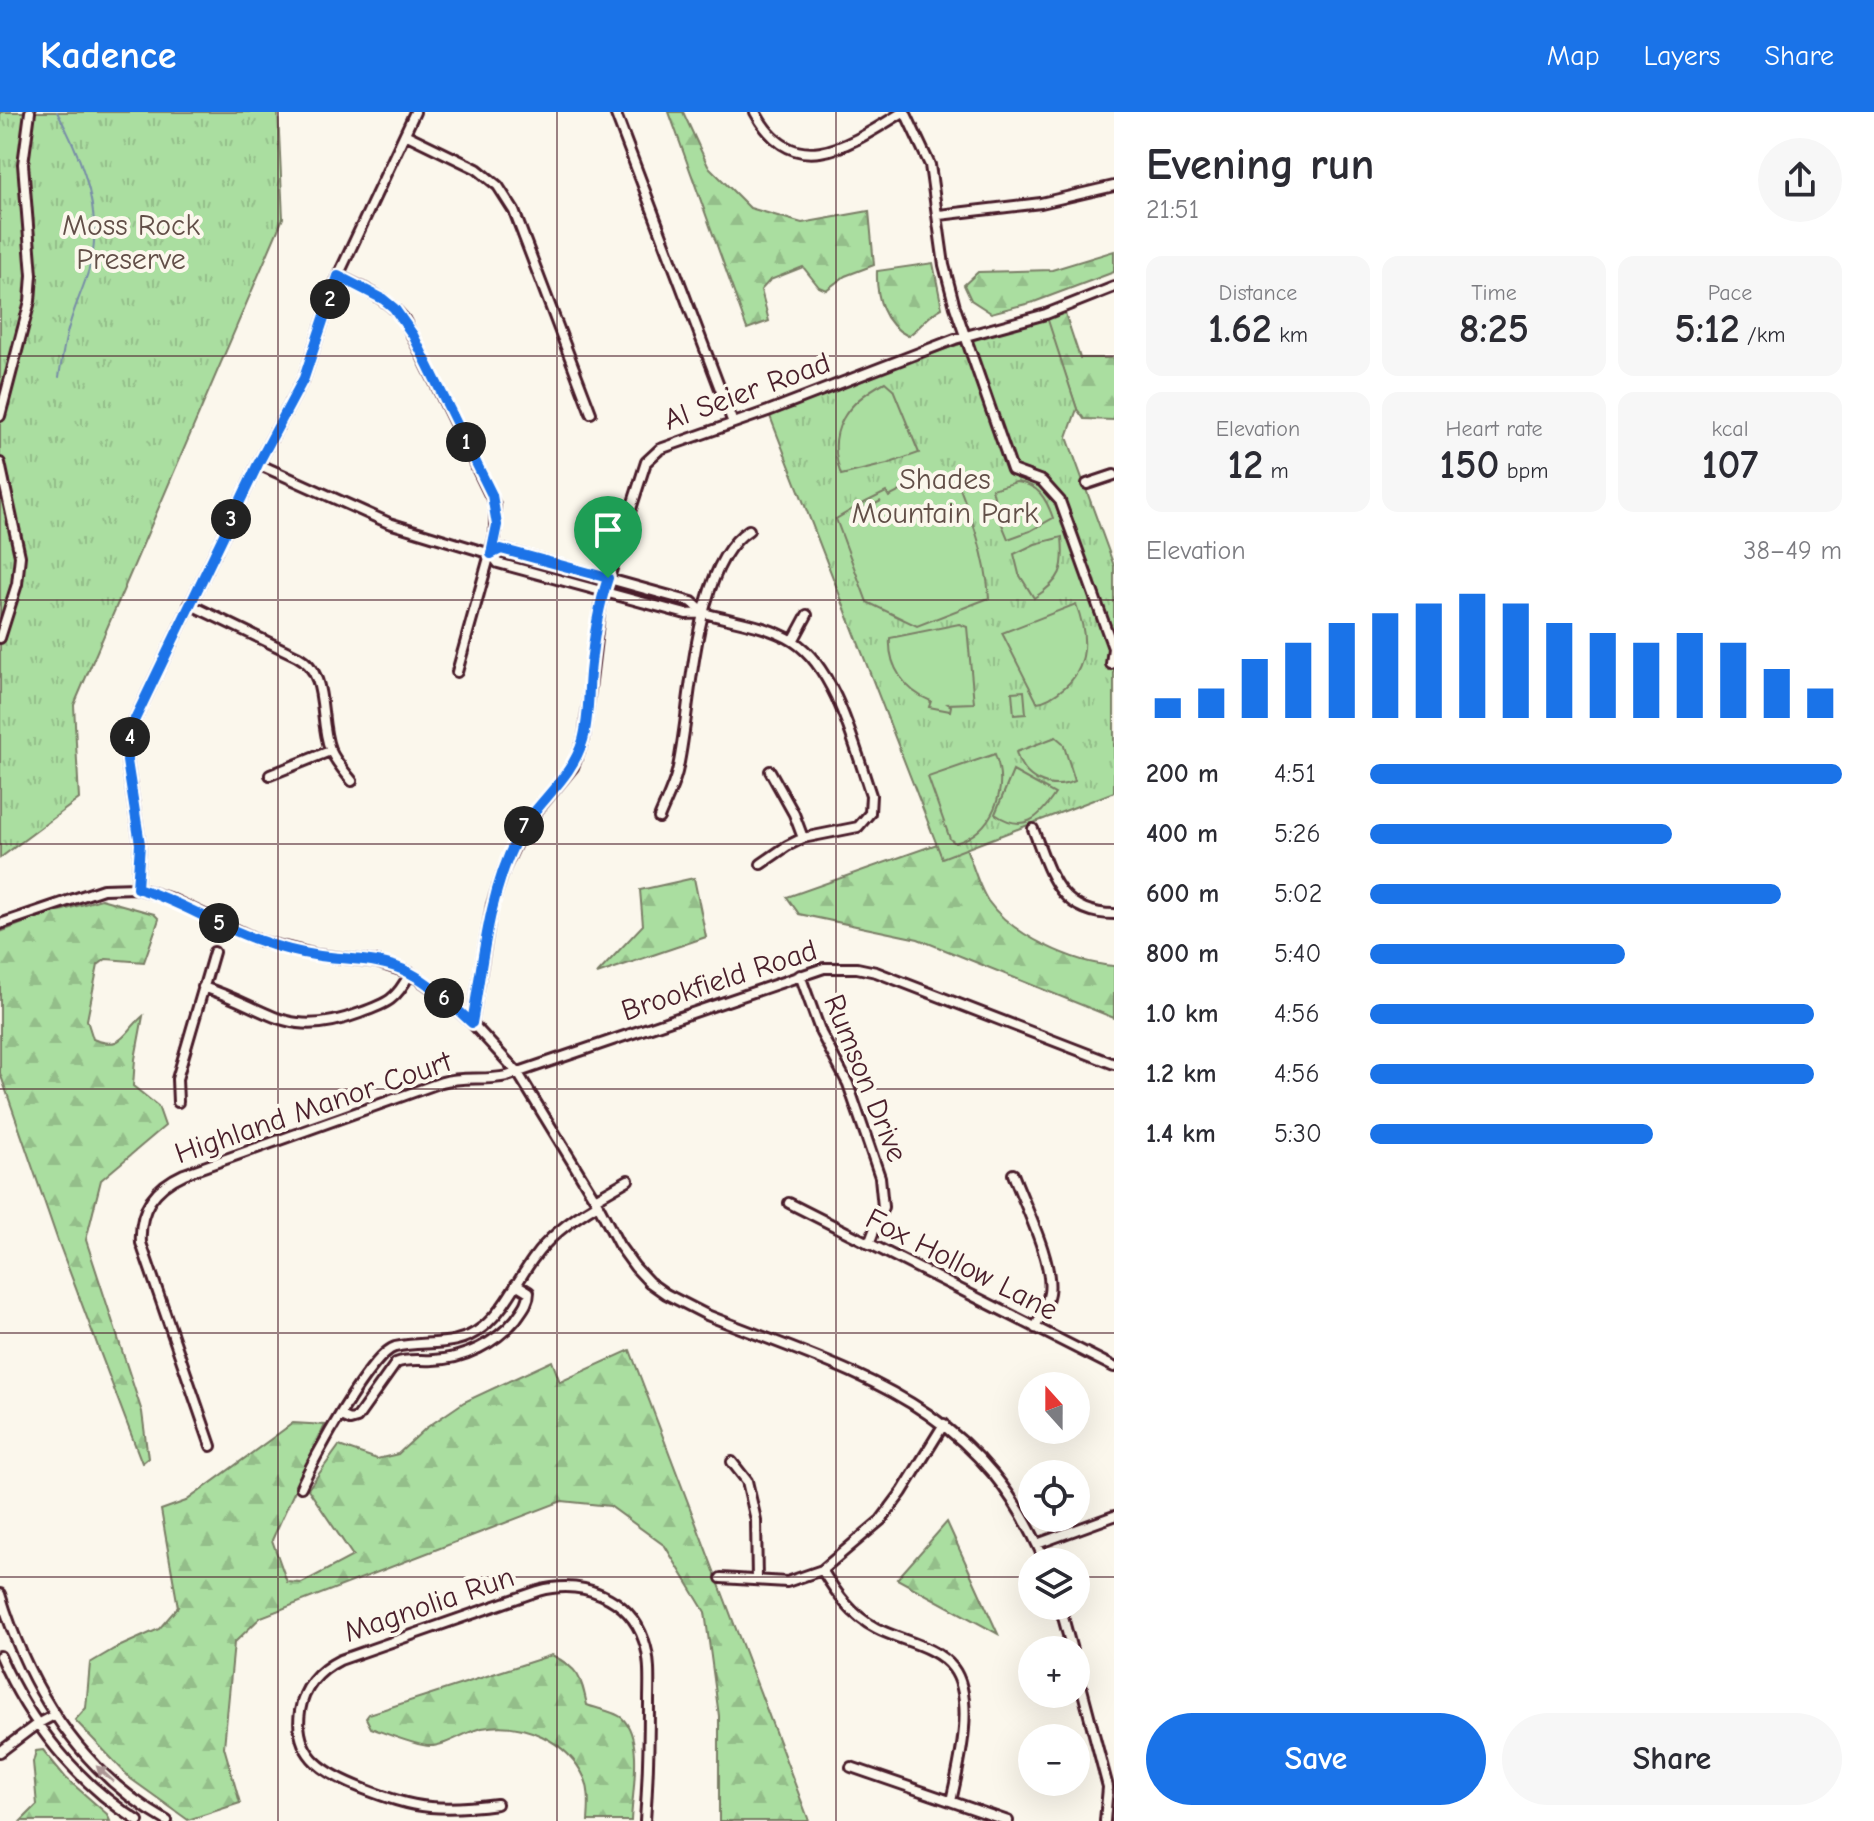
<!DOCTYPE html>
<html lang="en">
<head>
<meta charset="utf-8">
<style>
	body { margin:0; font-family:"Comic Neue",sans-serif; background:#f7f7f7; color:#2b2b33; height:100vh; display:flex; flex-direction:column; font-size:30px; white-space:nowrap }
	* { box-sizing:border-box; margin:0 }
	p { font-size:26px; color:#7c7c81 }
	.icon { flex:none; width:44px; height:44px; fill:none; stroke:currentColor; stroke-width:2; stroke-linecap:round; stroke-linejoin:round }
	.map { position:relative; flex:1; overflow:hidden }
	.details { display:flex; flex-direction:column; background:#fff; width:760px }
	.details>* { flex:none }
	.needle { width:52px; rotate:339deg }
	.buttons { position:absolute; left:1018px; top:1260px; display:grid; gap:16px }
	.buttons a { display:grid; place-items:center; width:72px; height:72px; border-radius:50%; background:#fff; box-shadow:0 8px 32px #0002; font-size:40px }
	.pin { position:absolute; display:grid; place-items:center; width:68px; height:68px; color:#fff; margin:-82px -34px; border-radius:50% 50% 50% 0; rotate:-45deg; box-shadow:0 0 8px #0007 }
	.pin .icon { rotate:45deg }
	.km { position:absolute; width:40px; height:40px; margin:-20px; border-radius:50%; background:#222; color:#fff; font-size:22px; line-height:40px; text-align:center }
	.round { display:grid; place-items:center; flex:none; width:84px; height:84px; border-radius:42px; background:#f7f7f7 }
	.overview { display:flex; align-items:center; justify-content:space-between; height:136px; padding:0 32px }
	h1 { font-size:44px; font-weight:700; line-height:60px }
	.metrics { display:grid; grid-template-columns:repeat(3,1fr); gap:12px; height:136px; padding:8px 32px }
	.metrics div { display:grid; align-content:center; border-radius:16px; background:#f7f7f7; text-align:center }
	.metrics b { font-size:40px; font-weight:700 }
	.metrics small { font-size:22px; font-weight:400 }
	.metrics p { font-size:22px }
	.chart { height:224px; padding:16px 32px }
	.chart p { display:flex; justify-content:space-between }
	.chart svg { width:100%; height:144px; margin-top:8px; stroke:#1a73e8; stroke-width:6 }
	.button { display:flex; gap:16px; margin-top:auto; padding:16px 32px }
	.button a { flex:1; height:92px; border-radius:48px; background:#1a73e8; color:#fff; font-size:32px; font-weight:700; line-height:92px; text-align:center }
	.button a+a { background:#f7f7f7; color:#2b2b33 }
	ul { padding:0 32px; list-style:none; font-size:26px }
	li { display:grid; grid-template-columns:128px 96px 1fr; align-items:center; height:60px }
	li i { height:20px; border-radius:10px; background:#1a73e8 }
	header { display:flex; align-items:center; gap:48px; box-sizing:border-box; height:112px; padding:0 40px; background:#1a73e8; color:#fff }
	header strong { font-size:38px }
	nav { display:flex; gap:44px; margin-inline-start:auto; font-size:28px }
	main { display:flex; flex:1; min-height:0 }
	.map>svg:first-child { display:block }
	.forest { fill:url(#forest-firs); stroke:#7a7e66; stroke-width:2 }
	.park { fill:url(#park-tufts); stroke:#7a7e66; stroke-width:2 }
	.pitch { fill:#aadea0; stroke:#7a7e66; stroke-width:2 }
	.lines { fill:none; stroke-linecap:round; stroke-linejoin:round }
	.stream { stroke:#788ea7; stroke-width:2 }
	.minor-casing { stroke:#4a1f2b; stroke-width:14 }
	.minor { stroke:#fbf7ec; stroke-width:8 }
	.oneway { fill:#ab9695 }
	.route-casing { stroke:#fff; stroke-width:16 }
	.route { stroke:#1a73e8; stroke-width:10 }
	.grid { fill:none; stroke:#4a1f2b; stroke-width:2; stroke-opacity:0.55 }
	.labels { text-anchor:middle; stroke-width:8; stroke-linejoin:round; paint-order:stroke }
	.park-label { font-size:30px; fill:#624f48; stroke:#fbf7ec }
	.street-label { font-size:30px; fill:#4a1f2b; stroke:#fbf7ec }
</style>
</head>
<body>
<header>
<strong>Kadence</strong>
<nav><a>Map</a><a>Layers</a><a>Share</a></nav>
</header>
<main>
<div class="map">
<svg width="1114" height="1709" viewBox="0 0 1114 1709">
	<defs>
		<pattern id="forest-firs" width="22" height="20" patternUnits="userSpaceOnUse" patternTransform="scale(2)"><rect width="22" height="20" fill="#aadea0"/><path d="M5 1l3.5 6h-7zM16 11l3.5 6h-7z" fill="#94be8a"/></pattern>
		<pattern id="park-tufts" width="24" height="20" patternUnits="userSpaceOnUse" patternTransform="scale(2)"><rect width="24" height="20" fill="#aadea0"/><path d="M3 7l-1-3M5 7V3M7 7l1-3M15 17l-1-3M17 17v-4M19 17l1-3" fill="none" stroke="#94be8a"/></pattern>
	</defs>
	<rect width="100%" height="100%" fill="#fbf7ec"/>
	<filter id="ink" filterUnits="userSpaceOnUse"><feTurbulence type="fractalNoise" baseFrequency=".0125" numOctaves="2"/><feDisplacementMap in="SourceGraphic" scale="16" xChannelSelector="R" yChannelSelector="G"/><feConvolveMatrix kernelMatrix="1 2 1 2 8 2 1 2 1" color-interpolation-filters="sRGB"/></filter>
	<g filter="url(#ink)">
		<path class="forest" d="M 669,0 L 683,0 L 708,54 L 750,96 L 802,111 L 869,99 L 874,153 L 845,164 L 826,178 L 819,175 L 803,155 L 770,168 L 761,178 L 769,209 L 747,217 Z
			M 1114,139 L 1114,160 L 1034,190 L 991,201 L 971,188 L 964,173 L 978,160 L 1052,158 Z
			M 933,151 L 942,196 C 928,203 921,215 908,224 C 883,212 876,185 877,159 Z
			M 1064,198 L 1080,246 L 1114,246 L 1114,308 L 1084,307 L 1077,297 L 1046,205 Z
			M 937,732 L 942,745 L 966,736 C 973,753 978,774 988,789 C 1012,823 1073,851 1114,854 L 1114,906 L 918,827 L 799,802 L 787,785 Z
			M 694,766 L 706,825 L 597,862 L 643,813 L 640,778 Z
			M 101,787 L 154,802 L 159,807 L 144,850 L 106,847 L 98,853 L 87,908 L 93,927 C 123,939 123,921 143,904 L 135,947 L 133,974 L 158,994 L 165,1014 L 101,1068 L 86,1128 L 142,1300 L 148,1346 L 142,1351 L 58,1129 L 0,961 L 0,820 L 36,806 Z
			M 630,1238 L 809,1709 L 719,1709 L 719,1604 L 705,1500 L 665,1434 L 610,1394 L 562,1389 L 261,1505 L 234,1531 L 224,1635 L 240,1691 L 188,1708 L 131,1667 L 75,1608 L 86,1596 L 90,1551 L 114,1537 L 159,1517 L 178,1495 L 161,1398 L 186,1389 L 293,1311 L 325,1313 L 272,1428 L 287,1470 L 302,1471 L 353,1444 L 308,1377 L 339,1334 L 377,1347 L 398,1342 L 426,1316 L 464,1290 L 552,1249 L 560,1270 Z
			M 947,1410 L 998,1522 L 897,1467 Z
			M 552,1543 C 579,1557 581,1565 587,1593 C 597,1597 614,1599 622,1606 C 644,1627 632,1681 631,1709 L 588,1709 C 589,1695 590,1679 585,1667 C 568,1629 522,1608 482,1616 C 466,1619 447,1634 430,1634 C 417,1634 385,1621 371,1616 L 366,1606 L 369,1602 Z
			M 43,1638 L 66,1666 L 107,1702 L 110,1709 L 21,1709 L 37,1693 L 33,1650 L 36,1639 Z"/>
		<path class="park" d="M 0,0 L 278,0 L 283,106 L 74,593 L 79,687 L 0,746 Z
			M 1046,202 L 1077,297 L 1067,325 L 1114,454 L 1114,680 L 942,746 L 768,299 Z"/>
		<path class="pitch" d="M 885,270 L 893,277 L 919,341 L 887,352 L 841,363 C 825,318 847,290 885,270 Z
			M 954,361 C 970,402 986,441 989,486 L 917,514 L 867,490 L 836,407 L 858,394 L 862,400 L 881,389 L 865,397 L 862,392 L 886,380 L 889,385 L 908,375 Z
			M 1016,370 C 1038,372 1046,386 1053,406 L 1030,419 L 1008,427 L 999,405 L 992,377 Z
			M 1062,425 C 1065,457 1062,468 1034,486 L 1019,462 L 1014,442 L 1035,432 Z
			M 1076,492 C 1087,521 1090,553 1065,575 C 1057,582 1048,589 1037,590 L 1002,521 Z
			M 959,512 L 967,515 L 974,591 L 948,592 L 951,594 L 950,599 L 929,595 L 931,589 C 905,579 888,554 890,526 Z
			M 1024,579 L 1026,602 L 1014,603 L 1012,580 Z
			M 1056,625 L 1063,631 L 1075,669 C 1049,680 1023,667 1016,640 Z
			M 995,642 C 1009,678 993,720 955,731 L 950,727 L 928,665 Z
			M 1013,659 L 1055,682 C 1039,706 1024,722 995,702 Z"/>
		<g class="lines">
			<path class="stream" d="M 57,0 C 78,38 97,84 94,129 C 93,157 78,184 70,211 C 64,229 62,247 59,265"/>
			<g class="minor-casing">
				<path id="minor" d="M 615,0 L 733,311
					M 755,0 C 794,73 851,32 903,0
					M 905,0 L 930,53 L 944,153 L 955,195 L 1012,358 L 1042,369 L 1060,389 L 1113,536 L 1111,552
					M 405,22 L 477,57 L 498,74 L 514,99 L 591,301
					M 939,103 L 1041,91 L 1114,74
					M 338,164 C 364,176 386,186 404,207 L 495,393 L 495,424 L 457,560
					M 0,304 L 30,189 L 32,163 L 23,52 L 30,0
					M 0,351 L 20,444 L 17,472 L 0,526
					M 258,352 L 389,411 L 491,442 L 498,451 L 686,502 L 704,501 L 692,490 L 501,437 L 491,442
					M 1087,372 L 1114,363
					M 189,492 L 297,544 C 330,561 318,607 330,637 C 335,649 344,659 352,669
					M 704,501 C 732,509 767,513 793,529 C 836,556 855,637 871,683 L 870,701 L 858,715 L 803,726 L 787,734 L 761,752
					M 793,529 L 807,503
					M 770,659 L 794,702 L 803,726
					M 270,663 L 330,639
					M 659,706 C 665,691 673,676 677,660 C 692,597 692,454 749,418
					M 1033,717 C 1050,760 1058,802 1114,802
					M 137,776 L 140,732 L 127,649 L 134,609 L 258,352 L 304,266 L 338,164 L 415,0
					M 0,812 L 103,777 L 137,776 L 171,787 L 260,829 L 317,843 L 377,850 L 410,861 L 436,879 L 472,911 L 518,961 L 595,1087 L 619,1133 L 635,1155 L 649,1170 L 666,1182 L 707,1203 C 854,1262 977,1288 1045,1450
					M 800,863 L 821,921 L 848,972 L 880,1065 L 883,1095 L 869,1132
					M 203,875 C 269,896 286,929 360,901 C 388,891 396,888 410,861
					M 472,911 L 492,793 L 504,757 L 524,714 L 573,655 L 584,626 L 600,494 L 646,350 L 660,337 L 768,299 L 955,227 L 1046,202 L 1114,175
					M 178,990 L 177,967 L 214,840
					M 1013,1062 C 1024,1092 1054,1150 1049,1181 C 1047,1193 1041,1205 1035,1216
					M 595,1087 L 628,1068
					M 789,1091 L 1114,1255
					M 341,1304 L 350,1308 L 357,1306 L 396,1251 C 408,1246 421,1249 433,1248 C 464,1247 496,1231 516,1207 C 522,1198 529,1191 529,1180 L 516,1172
					M 211,1334 L 141,1131 C 139,1098 153,1076 184,1062 L 442,970 C 463,964 485,969 507,964 L 824,856 L 857,856 L 876,860 L 1114,952
					M 732,1350 L 747,1369 L 756,1408 L 757,1468
					M 301,1375 C 313,1348 370,1242 395,1235 C 426,1228 456,1237 483,1215 C 505,1197 517,1169 533,1147 C 549,1124 574,1106 598,1092
					M 1037,1432 L 1114,1404
					M 822,1458 C 837,1482 851,1503 876,1516 C 900,1529 936,1533 953,1556 C 976,1586 959,1654 951,1689
					M 721,1466 L 787,1470 L 822,1458 L 881,1408 L 902,1380 L 944,1312
					M 0,1482 C 29,1577 79,1659 167,1709
					M 1060,1494 L 1072,1538
					M 0,1544 C 29,1610 76,1670 138,1709
					M 1076,1554 L 1108,1675 L 1105,1709
					M 0,1640 L 37,1612 L 54,1603
					M 851,1655 L 1008,1709
					M 497,1692 C 475,1695 453,1697 430,1695 C 407,1693 385,1685 364,1677 C 328,1663 293,1646 300,1599 C 304,1575 318,1559 340,1548 L 538,1479 C 581,1467 629,1484 644,1529 C 651,1548 649,1571 649,1591 C 649,1631 648,1669 645,1709"/>
			</g>
			<use href="#minor" class="minor"/>
		</g>
		<defs><path id="oneway-solid" d="M-6-.8H1V-3.2L6.5 0L1 3.2V.8H-6Z" transform="scale(2)"/></defs>
		<use class="oneway" href="#oneway-solid" transform="translate(105 1662) rotate(-137)"/>
	</g>
	<g class="lines" filter="url(#ink)">
		<g class="route-casing">
			<path id="route" d="M 338,164 L 383,187 L 394,196 L 413,223 L 492,383 L 497,413 L 491,442 L 501,437 L 608,466 C 598,496 593,530 590,561 C 588,583 589,607 583,628 C 571,669 534,691 516,728 C 488,784 483,850 472,911 C 452,893 433,873 410,861 C 383,846 349,848 320,844 C 300,841 280,836 261,829 C 218,815 181,789 137,776 L 140,732 L 127,649 L 134,609 L 258,352 L 304,266 Z"/>
		</g>
		<use href="#route" class="route"/>
	</g>
	<path class="grid" d="M 278,0 L 278,1709M 557,0 L 557,1709M 836,0 L 836,1709M 0,244 L 1114,244M 0,488 L 1114,488M 0,732 L 1114,732M 0,977 L 1114,977M 0,1221 L 1114,1221M 0,1465 L 1032,1465M 1076,1465 L 1114,1465"/>
	<g class="labels">
		<g class="park-label">
			<text x="131" y="123">Moss Rock<tspan x="131" dy="34">Preserve</tspan></text>
			<text x="945" y="377">Shades<tspan x="945" dy="34">Mountain Park</tspan></text>
		</g>
		<g class="street-label">
			<text transform="translate(747 279) rotate(-20)" y="10">Al Seier Road</text>
			<text transform="translate(719 868) rotate(-18)" y="10">Brookfield Road</text>
			<text transform="translate(866 966) rotate(68)" y="10">Rumson Drive</text>
			<text transform="translate(313 995) rotate(-19)" y="10">Highland Manor Court</text>
			<text transform="translate(962 1152) rotate(27)" y="10">Fox Hollow Lane</text>
			<text transform="translate(429 1492) rotate(-19)" y="10">Magnolia Run</text>
		</g>
	</g>
</svg>
<div class="buttons">
<a><svg class="needle" viewBox="-14 -14 28 28"><path d="M0-13l5 13h-10z" fill="#e53935"/><path d="M0 13l5-13h-10z" fill="#7c7c81"/></svg></a>
<a><svg class="icon" aria-label="locate" viewBox="0 0 24 24"><circle cx="12" cy="12" r="6"/><path d="M12 2v4M12 18v4M2 12h4M18 12h4"/></svg></a>
<a><svg class="icon" aria-label="layers" viewBox="0 0 24 24"><path d="M12 4l9 5-9 5-9-5zM3 14l9 5 9-5"/></svg></a>
<a>+</a>
<a>−</a>
</div>
<div class="pin" style="left:608px;top:466px;background:#1e9e55"><svg class="icon" aria-label="arrive" viewBox="0 0 24 24"><path d="M6 21V4h12l-3 4 3 4H6"/></svg></div>
<b class="km" style="left:466px;top:330px">1</b>
<b class="km" style="left:330px;top:187px">2</b>
<b class="km" style="left:231px;top:407px">3</b>
<b class="km" style="left:130px;top:625px">4</b>
<b class="km" style="left:219px;top:811px">5</b>
<b class="km" style="left:444px;top:886px">6</b>
<b class="km" style="left:524px;top:714px">7</b>
</div>
<section class="details">
<div class="overview"><div><h1>Evening run</h1><p>21:51</p></div><a class="round"><svg class="icon" aria-label="share" viewBox="0 0 24 24"><path d="M12 15V3M7 8l5-5 5 5M5 13v7h14v-7"/></svg></a></div>
<div class="metrics">
<div><p>Distance</p><b>1.62<small> km</small></b></div>
<div><p>Time</p><b>8:25</b></div>
<div><p>Pace</p><b>5:12<small> /km</small></b></div>
</div>
<div class="metrics">
<div><p>Elevation</p><b>12<small> m</small></b></div>
<div><p>Heart rate</p><b>150<small> bpm</small></b></div>
<div><p>kcal</p><b>107</b></div>
</div>
<div class="chart"><p><span>Elevation</span>38–49 m</p>
<svg viewBox="0 0 160 44" preserveAspectRatio="none"><path d="M5 44V38M15 44V35M25 44V26M35 44V21M45 44V15M55 44V12M65 44V9M75 44V6M85 44V9M95 44V15M105 44V18M115 44V21M125 44V18M135 44V21M145 44V29M155 44V35"/></svg>
</div>
<ul>
<li><b>200 m</b>4:51<i style="width:100%"></i></li>
<li><b>400 m</b>5:26<i style="width:64%"></i></li>
<li><b>600 m</b>5:02<i style="width:87%"></i></li>
<li><b>800 m</b>5:40<i style="width:54%"></i></li>
<li><b>1.0 km</b>4:56<i style="width:94%"></i></li>
<li><b>1.2 km</b>4:56<i style="width:94%"></i></li>
<li><b>1.4 km</b>5:30<i style="width:60%"></i></li>
</ul>
<div class="button"><a>Save</a><a>Share</a></div>
</section>
</main>
</body>
</html>
